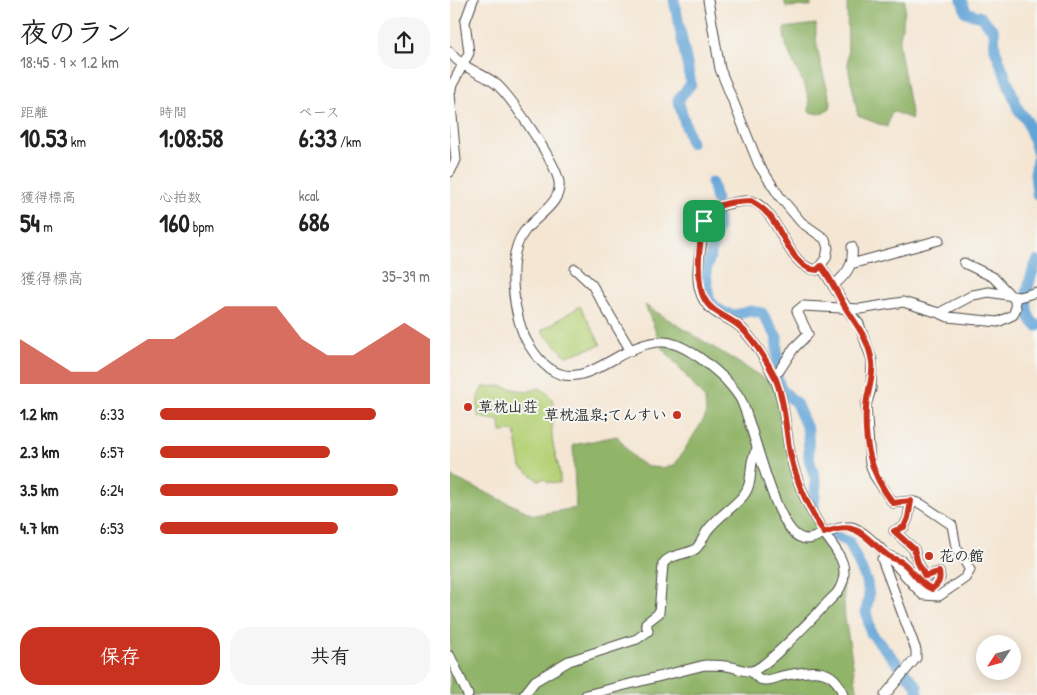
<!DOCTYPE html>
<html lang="ja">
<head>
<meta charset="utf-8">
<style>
	body { margin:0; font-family:"Patrick Hand","Klee One",sans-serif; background:#f6f6f6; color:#222; height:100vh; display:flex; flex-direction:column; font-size:19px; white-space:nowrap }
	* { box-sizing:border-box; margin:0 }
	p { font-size:16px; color:#767676 }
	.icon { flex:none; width:28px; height:28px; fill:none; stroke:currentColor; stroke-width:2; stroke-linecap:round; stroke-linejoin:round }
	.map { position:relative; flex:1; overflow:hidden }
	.drawer { display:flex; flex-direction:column; background:#fff; width:450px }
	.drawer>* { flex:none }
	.needle { width:32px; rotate:234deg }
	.tools { position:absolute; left:526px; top:635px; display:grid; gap:10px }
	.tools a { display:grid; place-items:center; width:45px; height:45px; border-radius:50%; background:#fff; box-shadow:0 2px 12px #0003; font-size:25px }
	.pin { position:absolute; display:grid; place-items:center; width:42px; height:42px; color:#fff; margin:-21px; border-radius:10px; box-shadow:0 2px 8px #0006 }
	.round { display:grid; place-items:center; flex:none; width:52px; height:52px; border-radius:20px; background:#f6f6f6 }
	.summary { display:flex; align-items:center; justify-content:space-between; height:85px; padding:0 20px }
	h1 { font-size:28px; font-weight:700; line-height:38px }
	.stats { display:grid; grid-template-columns:repeat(3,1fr); gap:8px; height:85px; padding:5px 20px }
	.stats div { display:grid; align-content:center }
	.stats b { font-size:25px; font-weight:700 }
	.stats small { font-size:14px; font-weight:400 }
	.stats p { font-size:14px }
	.chart { height:140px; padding:10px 20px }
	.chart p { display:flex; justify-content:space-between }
	.chart svg { width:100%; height:90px; margin-top:5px; fill:#c8321e; opacity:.7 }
	.cta { display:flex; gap:10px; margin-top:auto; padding:10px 20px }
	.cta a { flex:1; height:58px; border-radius:20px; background:#c8321e; color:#fff; font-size:20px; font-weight:700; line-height:58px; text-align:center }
	.cta a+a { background:#f6f6f6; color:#222 }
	ul { padding:0 20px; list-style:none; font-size:16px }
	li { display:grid; grid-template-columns:80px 60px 1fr; align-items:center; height:38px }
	li i { height:12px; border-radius:6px; background:#c8321e }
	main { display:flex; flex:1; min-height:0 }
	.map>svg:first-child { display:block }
	.green { fill:#b6d278; stroke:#707e52 }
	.forest { fill:#90b468; stroke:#5e704a }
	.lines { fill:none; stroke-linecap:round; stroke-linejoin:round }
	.river { stroke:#64a4d7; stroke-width:11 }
	.minor-casing { stroke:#494744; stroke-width:11 }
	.minor { stroke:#fff; stroke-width:9 }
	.route-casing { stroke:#fff; stroke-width:10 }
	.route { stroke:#c8321e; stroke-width:6 }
	.poi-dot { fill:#c8321e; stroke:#f6f6f2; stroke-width:2 }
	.labels { text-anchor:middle; stroke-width:4; stroke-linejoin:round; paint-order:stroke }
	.poi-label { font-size:15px; font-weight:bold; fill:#2b2b2b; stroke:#f6f6f2; text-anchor:start }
</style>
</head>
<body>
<main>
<section class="drawer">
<div class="summary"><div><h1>夜のラン</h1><p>18:45 · 9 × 1.2 km</p></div><a class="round"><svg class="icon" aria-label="share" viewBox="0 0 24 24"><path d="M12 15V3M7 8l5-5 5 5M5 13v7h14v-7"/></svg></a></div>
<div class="stats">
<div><p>距離</p><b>10.53<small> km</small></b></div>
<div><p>時間</p><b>1:08:58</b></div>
<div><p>ペース</p><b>6:33<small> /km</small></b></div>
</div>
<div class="stats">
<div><p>獲得標高</p><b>54<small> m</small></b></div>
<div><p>心拍数</p><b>160<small> bpm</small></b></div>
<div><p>kcal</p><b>686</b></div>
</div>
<div class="chart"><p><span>獲得標高</span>35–39 m</p>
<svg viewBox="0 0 160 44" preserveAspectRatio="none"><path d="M0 44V22L10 30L20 38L30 38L40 30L50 22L60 22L70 14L80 6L90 6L100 6L110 22L120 30L130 30L140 22L150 14L160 22V44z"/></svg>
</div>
<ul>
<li><b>1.2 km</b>6:33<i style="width:80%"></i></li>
<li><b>2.3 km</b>6:57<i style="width:63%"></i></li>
<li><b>3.5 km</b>6:24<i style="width:88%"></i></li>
<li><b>4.7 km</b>6:53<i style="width:66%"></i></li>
</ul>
<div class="cta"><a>保存</a><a>共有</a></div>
</section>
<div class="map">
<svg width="587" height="695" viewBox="0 0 587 695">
	<rect width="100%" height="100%" fill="#f6f6f2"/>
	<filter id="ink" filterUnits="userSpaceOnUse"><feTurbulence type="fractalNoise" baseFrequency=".02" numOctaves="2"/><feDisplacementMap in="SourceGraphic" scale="10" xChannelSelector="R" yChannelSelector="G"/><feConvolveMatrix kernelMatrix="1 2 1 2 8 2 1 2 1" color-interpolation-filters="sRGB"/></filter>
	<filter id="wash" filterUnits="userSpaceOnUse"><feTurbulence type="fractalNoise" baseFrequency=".0096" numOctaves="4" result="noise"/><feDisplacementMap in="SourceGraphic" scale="20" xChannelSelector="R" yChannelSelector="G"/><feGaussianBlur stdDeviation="1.12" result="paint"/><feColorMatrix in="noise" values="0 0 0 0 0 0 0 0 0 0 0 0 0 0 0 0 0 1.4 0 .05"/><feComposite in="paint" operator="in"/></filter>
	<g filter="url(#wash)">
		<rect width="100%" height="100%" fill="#f4e6d3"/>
		<path class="green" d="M 130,306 L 151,345 L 116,356 L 91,331 Z
			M 50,386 L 77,392 L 89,388 C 114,400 100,417 102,436 C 103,452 111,467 110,483 L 98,482 L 95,479 L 88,480 L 71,467 L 65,431 L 51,432 L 50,421 L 29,417 C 26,407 27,395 33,387 Z"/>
		<path class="forest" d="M 334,0 L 360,0 L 361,6 L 336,7 Z
			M 397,0 L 455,0 L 455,10 L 449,44 L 462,119 L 442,111 L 437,127 L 408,116 L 398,66 Z
			M 366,24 C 364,49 375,77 381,103 L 380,108 L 370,114 L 359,112 C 363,85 333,59 334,28 Z
			M 195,305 L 323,384 L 330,405 L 344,479 L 392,568 L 395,618 L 408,695 L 0,695 L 0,476 L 84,515 L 126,508 L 123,445 L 167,436 C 186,461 191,472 224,466 L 256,416 L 255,399 L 212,347 Z"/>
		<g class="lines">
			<path class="river" d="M 224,0 L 241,84 L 228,100 L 241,143
				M 512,0 L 516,12 L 531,17 L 544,31 L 545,49 L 568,109 L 577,121 L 587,151
				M 587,160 L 585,174 L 587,194
				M 262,182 L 266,200
				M 267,211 L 268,229 L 256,271 L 259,299 L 265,307 L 275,313 L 285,315 L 300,311 L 312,313 L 327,337 L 327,377 L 331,389 L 346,403 L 358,431 L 359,459 L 366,482 L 364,505
				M 587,261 C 579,279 568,313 587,326
				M 383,535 L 399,542 L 417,582 L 419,596 L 416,611 L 421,633 L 467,686 L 468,695"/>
		</g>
	</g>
	<g filter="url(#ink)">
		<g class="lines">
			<g class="minor-casing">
				<path id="minor" d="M 258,0 L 270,69 L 309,165 L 330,197 L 351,222 L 375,239 L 378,248 L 376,258 L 367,270 C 336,269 330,209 301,201 C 296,200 287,202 282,203 C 259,207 256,214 253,235 C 249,258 241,289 260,308 C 268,316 280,318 289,326 C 302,337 316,360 323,375 C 335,399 335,427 340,453 C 346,481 359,509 374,533 C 383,530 392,526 401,527 C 418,529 459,581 473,595 L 489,596 L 515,578 L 520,570 L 506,547 L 502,525 L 471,504 L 461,501
					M 0,52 C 11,68 30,72 45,83 C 61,96 106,163 109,182 C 112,204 85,216 74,232 C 55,257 63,320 79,345 C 123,417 164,339 214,342 C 234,343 260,365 274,378 C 280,385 287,392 291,400 C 304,426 325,531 352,538 C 360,541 367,536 374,533 C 389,553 403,570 387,593 C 372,607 316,670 301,671 C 295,672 287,668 282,667 C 273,665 264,665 255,665 L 136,695
					M 0,172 L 6,160 L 0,94 L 2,85 L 19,53 L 15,22 L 23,0
					M 514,263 L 543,277 L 562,297
					M 401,264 L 489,240
					M 371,266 L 401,315 L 409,324 L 422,360 L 421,389 L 416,405 L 420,463 L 424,475 L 443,503 L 461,501 L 458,518 L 454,527 L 444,531 L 464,549 L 468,563 L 475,576 L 489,572 L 490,578 L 482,589 L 473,585 L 452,561 L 437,555 L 432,559 L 466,650 L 466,658 L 435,695
					M 125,269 L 142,285 L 181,351
					M 383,286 C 397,274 404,265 402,247
					M 489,313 L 498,317 L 548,322 L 563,315 L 566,308 L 564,297
					M 323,375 L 329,371 L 344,348 L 358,334 L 347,311 L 353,306 L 410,309 L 453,302 L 489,313 L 523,295 L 539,292 L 569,297 L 587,292
					M 0,656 L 18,695
					M 301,671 C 304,674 307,678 310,679 C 317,682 325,678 332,676 C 358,671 384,664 393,695
					M 74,695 L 85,681 L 119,661 L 187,639 L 198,631 L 196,623 L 209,613 L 213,564 C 220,554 234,555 244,550 C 250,547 253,537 257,531 C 267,517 282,509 293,496 C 305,482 297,464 307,449"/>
			</g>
			<use href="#minor" class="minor"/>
		</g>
	</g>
	<g class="lines" filter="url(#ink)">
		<g class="route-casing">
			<path id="route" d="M 301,201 C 308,205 314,209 319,215 C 332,230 344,270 367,270 L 371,266 C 380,277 386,291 394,305 C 406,325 418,337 422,362 C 424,378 417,391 416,407 C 414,444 420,473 443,503 L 461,501 L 458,518 L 454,527 L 444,531 L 464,549 L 468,563 L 475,576 L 489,572 C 491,581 488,584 482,589 C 469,584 464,572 453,563 C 449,560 442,559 437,555 C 412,536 409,520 374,533 C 359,509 346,481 340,453 C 335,427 335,399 324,375 C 316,360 302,337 289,326 C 277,316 261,313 254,298 C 245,283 248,223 261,211 C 270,202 289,202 301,201 Z"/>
		</g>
		<use href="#route" class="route"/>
	</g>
	<g class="poi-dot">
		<circle cx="18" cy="407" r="5"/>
		<circle cx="227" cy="415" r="5"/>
		<circle cx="479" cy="556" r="5"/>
	</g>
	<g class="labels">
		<g class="poi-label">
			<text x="28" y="412">草枕山荘</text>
			<text x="217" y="420" text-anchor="end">草枕温泉;てんすい</text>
			<text x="489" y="561">花の館</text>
		</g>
	</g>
</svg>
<div class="tools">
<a><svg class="needle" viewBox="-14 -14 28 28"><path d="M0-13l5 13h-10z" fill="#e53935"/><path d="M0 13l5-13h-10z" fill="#767676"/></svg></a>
</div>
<div class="pin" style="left:254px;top:221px;background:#1e9e55"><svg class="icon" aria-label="arrive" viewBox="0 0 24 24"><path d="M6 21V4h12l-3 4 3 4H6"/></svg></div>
</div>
</main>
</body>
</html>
